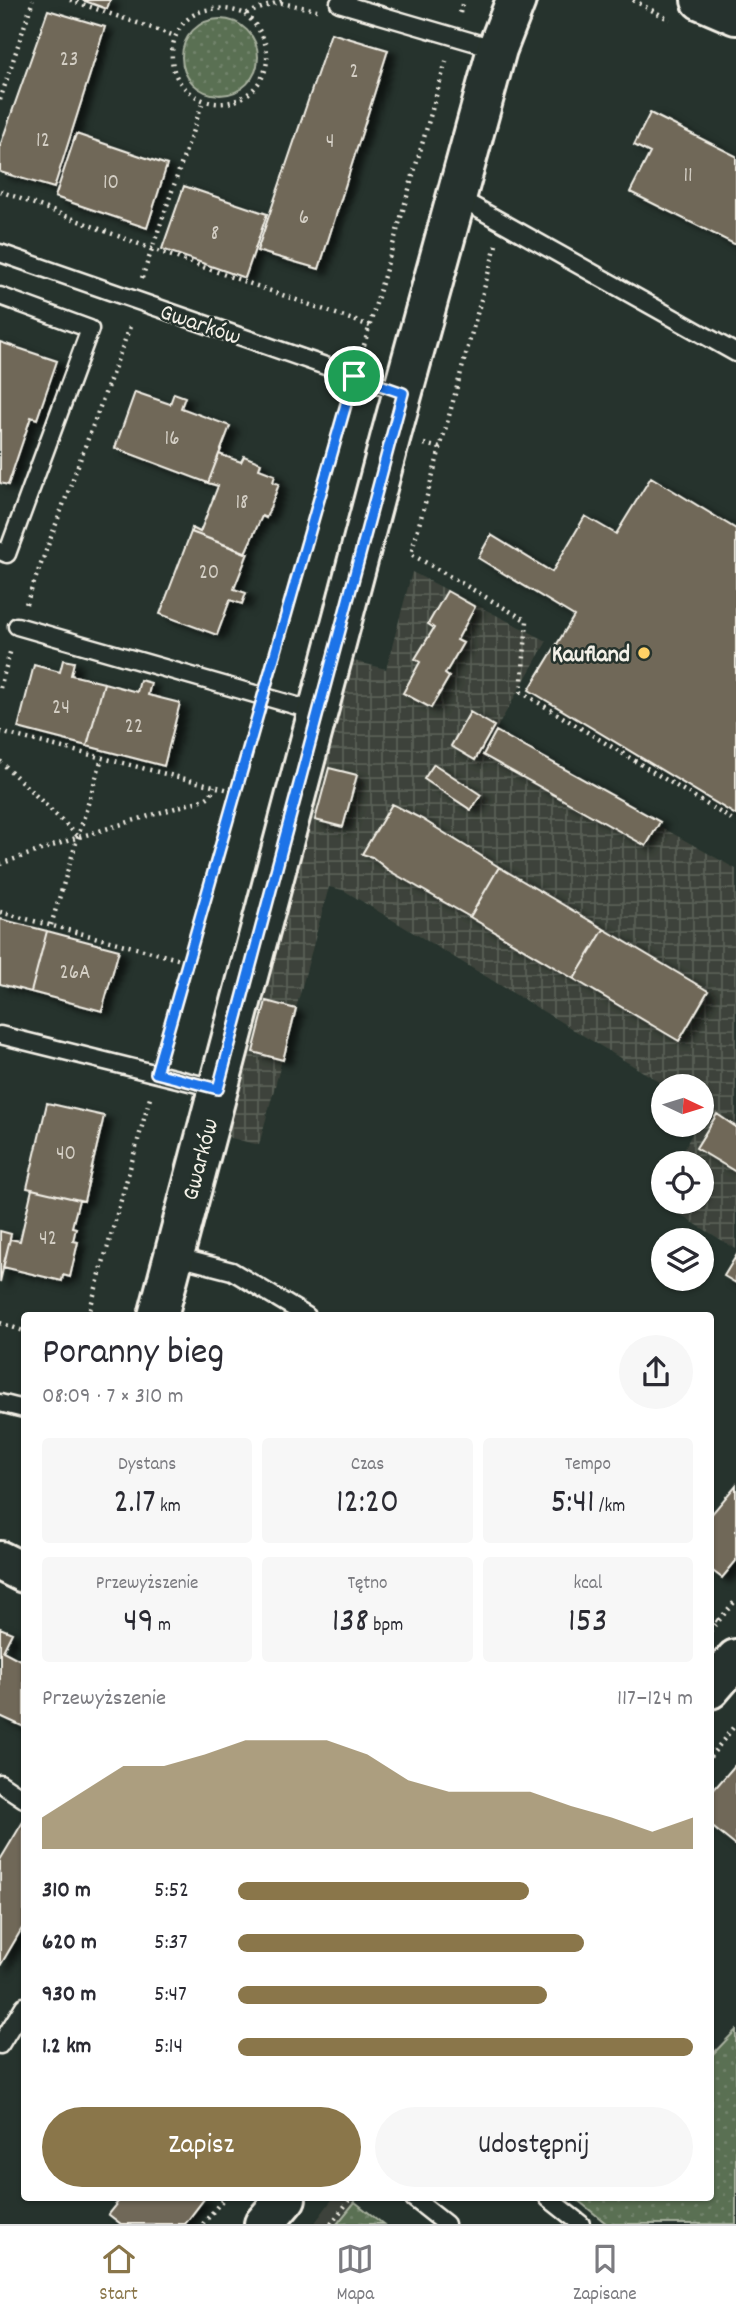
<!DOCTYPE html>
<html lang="pl">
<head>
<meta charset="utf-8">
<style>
	body { margin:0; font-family:Dekko,sans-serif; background:#f7f7f7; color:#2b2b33; height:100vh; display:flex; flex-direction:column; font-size:26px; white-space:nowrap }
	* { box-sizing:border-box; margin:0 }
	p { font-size:23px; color:#7c7c81 }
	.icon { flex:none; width:38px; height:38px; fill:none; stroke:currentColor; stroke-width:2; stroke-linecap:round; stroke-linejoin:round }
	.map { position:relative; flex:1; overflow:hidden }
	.drawer { position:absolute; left:21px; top:1312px; width:693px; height:889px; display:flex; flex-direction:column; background:#fff; border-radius:7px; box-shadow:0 2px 5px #0004 }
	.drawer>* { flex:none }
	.needle { width:46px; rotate:94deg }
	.fabs { position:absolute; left:651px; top:1074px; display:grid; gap:14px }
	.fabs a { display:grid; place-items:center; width:63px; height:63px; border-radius:50%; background:#fff; box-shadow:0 2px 5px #0004; font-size:35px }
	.pin { position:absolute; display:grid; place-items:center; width:60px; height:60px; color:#fff; margin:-30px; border:4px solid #fff; border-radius:50%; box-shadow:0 2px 7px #0007 }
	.round { display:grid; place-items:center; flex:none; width:74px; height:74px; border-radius:37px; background:#f7f7f7 }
	.headline { display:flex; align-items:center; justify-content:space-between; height:119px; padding:0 21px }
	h1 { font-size:38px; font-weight:600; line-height:52px }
	.metrics { display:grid; grid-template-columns:repeat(3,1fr); gap:10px; height:119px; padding:7px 21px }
	.metrics div { display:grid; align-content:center; border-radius:7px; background:#f7f7f7; text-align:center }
	.metrics b { font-size:35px; font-weight:600 }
	.metrics small { font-size:19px; font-weight:400 }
	.metrics p { font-size:19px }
	.chart { height:196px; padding:14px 21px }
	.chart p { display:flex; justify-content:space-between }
	.chart svg { width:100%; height:126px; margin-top:7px; fill:#8a764a; opacity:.7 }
	.primary-button { display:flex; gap:14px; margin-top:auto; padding:14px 21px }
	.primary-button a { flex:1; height:80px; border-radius:42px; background:#8a764a; color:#fff; font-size:28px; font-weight:600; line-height:80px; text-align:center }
	.primary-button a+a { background:#f7f7f7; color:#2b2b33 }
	ul { padding:0 21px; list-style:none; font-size:23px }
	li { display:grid; grid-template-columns:112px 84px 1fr; align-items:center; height:52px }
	li i { height:18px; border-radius:9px; background:#8a764a }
	.tab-bar { display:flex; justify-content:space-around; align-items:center; height:98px; border-top:2px solid #e1e1e2; background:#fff; font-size:19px; color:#7c7c81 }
	.tab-bar a { display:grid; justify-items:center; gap:4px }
	.tab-bar .on { color:#8a764a }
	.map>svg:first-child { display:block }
	.built { fill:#3c433a }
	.industrial { fill:url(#industrial-grid) }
	.grass { fill:url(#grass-dots); stroke:#a7b09e; stroke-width:2 }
	.building { fill:#6f6758; stroke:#f4f1e8; stroke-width:2; filter:url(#shadow) }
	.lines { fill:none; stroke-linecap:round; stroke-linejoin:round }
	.lane-casing { stroke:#f4f1e8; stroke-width:21 }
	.secondary-casing { stroke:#f4f1e8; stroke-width:44 }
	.path { stroke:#f4f1e8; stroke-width:4.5; stroke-dasharray:2 5; stroke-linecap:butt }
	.lane { stroke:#26332d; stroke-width:16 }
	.secondary { stroke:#26332d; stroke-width:38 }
	.route-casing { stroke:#fff; stroke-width:14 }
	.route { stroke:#1a73e8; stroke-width:9 }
	.poi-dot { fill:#ffd166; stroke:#26332d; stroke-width:2.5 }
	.labels { text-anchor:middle; stroke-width:5; stroke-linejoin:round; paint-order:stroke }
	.number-label { font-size:21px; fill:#d3cec4 }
	.street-label { font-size:24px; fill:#f4f1e8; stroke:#26332d }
	.poi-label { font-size:24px; font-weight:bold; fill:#f4f1e8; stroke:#26332d; text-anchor:end }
</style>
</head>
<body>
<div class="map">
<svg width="736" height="2224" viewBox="0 0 736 2224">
	<defs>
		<pattern id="industrial-grid" width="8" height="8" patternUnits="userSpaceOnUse" patternTransform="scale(1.75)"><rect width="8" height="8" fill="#3c433a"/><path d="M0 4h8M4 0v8" fill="none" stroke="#595f56"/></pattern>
		<pattern id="grass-dots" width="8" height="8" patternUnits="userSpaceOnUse" patternTransform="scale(1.75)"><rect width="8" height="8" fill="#5a6f53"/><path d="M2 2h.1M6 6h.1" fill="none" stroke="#72846c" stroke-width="1.8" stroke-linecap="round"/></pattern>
		<filter id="shadow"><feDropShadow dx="8" dy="4.5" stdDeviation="3.5" flood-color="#0009"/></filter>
	</defs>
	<rect width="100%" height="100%" fill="#26332d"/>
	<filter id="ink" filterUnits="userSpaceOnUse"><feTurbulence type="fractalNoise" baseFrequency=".0143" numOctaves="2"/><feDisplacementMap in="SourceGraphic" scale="14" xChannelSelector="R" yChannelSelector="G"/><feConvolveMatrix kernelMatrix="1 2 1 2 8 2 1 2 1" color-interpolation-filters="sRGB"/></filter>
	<g filter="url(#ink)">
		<path class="built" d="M 333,2198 L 350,2198 L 383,2224 L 314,2224 Z"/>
		<path class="industrial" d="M 412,572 L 547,641 L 494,733 L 736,869 L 736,1249 L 658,1201 L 663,1191 L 663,1202 L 702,1202 L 702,1164 L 677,1164 L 696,1125 L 702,1125 L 704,1109 L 702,1107 L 702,1087 L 668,1087 L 343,890 L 329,887 L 259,1145 L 223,1136 L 350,660 L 386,669 Z"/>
		<path class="grass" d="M182 57a38 38 0 1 1 76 0a38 38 0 1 1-76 0Z
			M 736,2030 L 736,2224 L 607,2224 L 575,2198 L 710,2198 L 711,2056 Z
			M 355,2202 L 383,2224 L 337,2224 Z"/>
		<path class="building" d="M 82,0 L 110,0 L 107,9 Z
			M 48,10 L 105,27 L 54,188 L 0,172 L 0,146 Z
			M 331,33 L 388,50 L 319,269 L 257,251 Z
			M 650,113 L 736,156 L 736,245 L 630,192 L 650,153 L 634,145 Z
			M 76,134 L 167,165 L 147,228 L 55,197 Z
			M 184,186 L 267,214 L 245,278 L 162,249 Z
			M 0,342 L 57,361 L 37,419 L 31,417 L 8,485 L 0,483 Z
			M 135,392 L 170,404 L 174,393 L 185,397 L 181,408 L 230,426 L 208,483 L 115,448 Z
			M 219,454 L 241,462 L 244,456 L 261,463 L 259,469 L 275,475 L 273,482 L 279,484 L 266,518 L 262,516 L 245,553 L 191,532 L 192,528 L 200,532 L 218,486 L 208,483 Z
			M 651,477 L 736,529 L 736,815 L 529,690 L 574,616 L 478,558 L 491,535 L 552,572 L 585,516 L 616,534 Z
			M 191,532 L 248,553 L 234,589 L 246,593 L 242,604 L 230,600 L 217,635 L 160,614 Z
			M 447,591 L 475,607 L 457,640 L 463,643 L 445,674 L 449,677 L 431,708 L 403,693 L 420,662 L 415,659 L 434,628 L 428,624 Z
			M 63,660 L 74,662 L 71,675 L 104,683 L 87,746 L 18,728 L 34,665 L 60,672 Z
			M 140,680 L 151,683 L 148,695 L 180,703 L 164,766 L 87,746 L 104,683 L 137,692 Z
			M 470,712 L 494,726 L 475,760 L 451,746 Z
			M 496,731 L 660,822 L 646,846 L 483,755 Z
			M 434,764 L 481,795 L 471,810 L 424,779 Z
			M 329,768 L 357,775 L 343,827 L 315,820 Z
			M 392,804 L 422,819 L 499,867 L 470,917 L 388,870 L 372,857 L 362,854 Z
			M 499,867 L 604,929 L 574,979 L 470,917 Z
			M 0,919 L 47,931 L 31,992 L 0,984 Z
			M 604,929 L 708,991 L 679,1041 L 574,979 Z
			M 47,931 L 119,950 L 102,1011 L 31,992 Z
			M 266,1001 L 296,1009 L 283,1060 L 253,1052 Z
			M 47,1103 L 104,1116 L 84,1201 L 27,1188 Z
			M 717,1114 L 736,1127 L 736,1172 L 696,1148 Z
			M 32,1189 L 79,1200 L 72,1227 L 76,1228 L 73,1241 L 78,1242 L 70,1277 L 63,1275 L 62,1281 L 3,1267 L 10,1239 L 20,1241 Z
			M 0,1231 L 11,1234 L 0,1282 Z
			M 736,1256 L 736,1283 L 724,1276 Z
			M 736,1485 L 736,1561 L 722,1578 L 710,1569 L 710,1516 Z
			M 0,1628 L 12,1633 L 3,1651 L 24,1662 L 24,1727 L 0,1716 Z
			M 736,1764 L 736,1846 L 710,1825 L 710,1794 Z
			M 24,1820 L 24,1925 L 0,1966 L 0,1860 Z
			M 121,2198 L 203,2198 L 204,2199 L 185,2224 L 121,2224 L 108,2214 Z"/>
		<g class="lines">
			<g class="lane-casing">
				<path id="lane" d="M 339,3 L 497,49
					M 457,197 L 736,353
					M 0,253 L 403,393
					M 0,296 L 90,329 L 7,554 L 0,551
					M 17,626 L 318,712
					M 0,1035 L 218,1089
					M 174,1256 L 232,1271 L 307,1316
					M 0,1403 L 24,1409
					M 0,1783 L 24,1799
					M 0,2045 L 24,2006
					M 413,2198 L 446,2224
					M 548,2198 L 581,2224"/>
			</g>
			<g class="secondary-casing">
				<path id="secondary" d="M 701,0 L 736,15
					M 158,1316 L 391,435 L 497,49 L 516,0
					M 0,1561 L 24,1573
					M 710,1689 L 736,1659
					M 264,2224 L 286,2198"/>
			</g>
			<path class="path" d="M 70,0 L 175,36
				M 633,0 L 670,20
				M 281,3 L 317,10
				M 460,13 L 463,0
				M 245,14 C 305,67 229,137 182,85 C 173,75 170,59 173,45 C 181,9 215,2 245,14 L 284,0
				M 0,100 L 33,0
				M 0,191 L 152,249 L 370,326
				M 496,245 L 411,554 L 527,621 L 521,692 L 736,822
				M 142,278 L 203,101
				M 362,352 L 447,58
				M 424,444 L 440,448
				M 26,604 L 131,324
				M 271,672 L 348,398
				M 0,688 L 11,649
				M 0,732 L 237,792
				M 0,761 L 79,837
				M 0,864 L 79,837 L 205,799 L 211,795 L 214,786
				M 0,912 L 189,962
				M 51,925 L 102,758
				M 162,1052 L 257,721
				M 88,1316 L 150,1098
				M 0,1323 L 24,1331
				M 710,1616 L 718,1621
				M 710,1631 L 736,1600
				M 710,1757 L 736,1724
				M 203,2224 L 224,2198
				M 331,2224 L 351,2198"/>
			<use href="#lane" class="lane"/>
			<use href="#secondary" class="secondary"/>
		</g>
	</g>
	<g class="lines" filter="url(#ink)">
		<g class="route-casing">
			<path id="route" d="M 354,376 L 403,393 L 218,1089 L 156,1073 Z"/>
		</g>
		<use href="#route" class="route"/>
	</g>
	<circle class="poi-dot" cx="644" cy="653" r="7"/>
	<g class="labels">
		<g class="number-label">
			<text x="69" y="65">23</text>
			<text x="354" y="77">2</text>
			<text x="43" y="146">12</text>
			<text x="330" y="147">4</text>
			<text x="688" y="181">11</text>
			<text x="111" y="188">10</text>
			<text x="304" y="223">6</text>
			<text x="215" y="239">8</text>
			<text x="172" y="444">16</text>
			<text x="242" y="508">18</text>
			<text x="209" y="578">20</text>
			<text x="61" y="713">24</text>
			<text x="134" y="732">22</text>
			<text x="75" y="978">26A</text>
			<text x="66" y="1159">40</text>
			<text x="48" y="1244">42</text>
		</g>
		<g class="street-label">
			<text transform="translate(201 323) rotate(19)" y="8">Gwarków</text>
			<text transform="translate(199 1159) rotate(-75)" y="8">Gwarków</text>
		</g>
		<g class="poi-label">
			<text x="630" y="661">Kaufland</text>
		</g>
	</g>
</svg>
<div class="fabs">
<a><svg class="needle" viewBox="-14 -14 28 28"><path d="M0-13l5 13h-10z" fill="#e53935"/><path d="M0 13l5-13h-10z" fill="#7c7c81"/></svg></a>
<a><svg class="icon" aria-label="locate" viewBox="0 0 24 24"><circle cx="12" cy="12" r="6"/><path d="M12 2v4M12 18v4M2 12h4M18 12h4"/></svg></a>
<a><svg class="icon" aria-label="layers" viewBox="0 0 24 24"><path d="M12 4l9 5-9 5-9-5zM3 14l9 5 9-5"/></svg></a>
</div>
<div class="pin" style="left:354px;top:376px;background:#1e9e55"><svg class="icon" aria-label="arrive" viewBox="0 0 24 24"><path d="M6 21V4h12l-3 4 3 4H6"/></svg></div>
<section class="drawer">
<div class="headline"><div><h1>Poranny bieg</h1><p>08:09 · 7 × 310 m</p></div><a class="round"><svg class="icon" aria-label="share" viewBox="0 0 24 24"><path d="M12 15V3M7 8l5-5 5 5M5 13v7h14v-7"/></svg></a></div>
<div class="metrics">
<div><p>Dystans</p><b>2.17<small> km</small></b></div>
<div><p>Czas</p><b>12:20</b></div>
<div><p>Tempo</p><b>5:41<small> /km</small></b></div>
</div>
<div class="metrics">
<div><p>Przewyższenie</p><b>49<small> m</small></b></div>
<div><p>Tętno</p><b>138<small> bpm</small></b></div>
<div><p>kcal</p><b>153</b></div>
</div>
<div class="chart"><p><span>Przewyższenie</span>117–124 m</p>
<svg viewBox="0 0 160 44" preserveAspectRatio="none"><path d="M0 44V33L10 24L20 15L30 15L40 11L50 6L60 6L70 6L80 11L90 20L100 24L110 24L120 24L130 29L140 33L150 38L160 33V44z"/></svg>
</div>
<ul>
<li><b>310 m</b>5:52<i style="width:64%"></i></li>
<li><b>620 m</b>5:37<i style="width:76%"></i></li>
<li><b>930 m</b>5:47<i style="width:68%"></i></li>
<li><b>1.2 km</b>5:14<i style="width:100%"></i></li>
</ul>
<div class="primary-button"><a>Zapisz</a><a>Udostępnij</a></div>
</section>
</div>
<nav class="tab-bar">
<a class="on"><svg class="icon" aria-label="home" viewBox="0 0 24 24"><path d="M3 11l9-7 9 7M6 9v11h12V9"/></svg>Start</a>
<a><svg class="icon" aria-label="map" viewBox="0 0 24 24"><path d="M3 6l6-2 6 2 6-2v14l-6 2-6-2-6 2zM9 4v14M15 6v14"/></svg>Mapa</a>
<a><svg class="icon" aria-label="saved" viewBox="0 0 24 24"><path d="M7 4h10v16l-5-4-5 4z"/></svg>Zapisane</a>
</nav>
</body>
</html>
